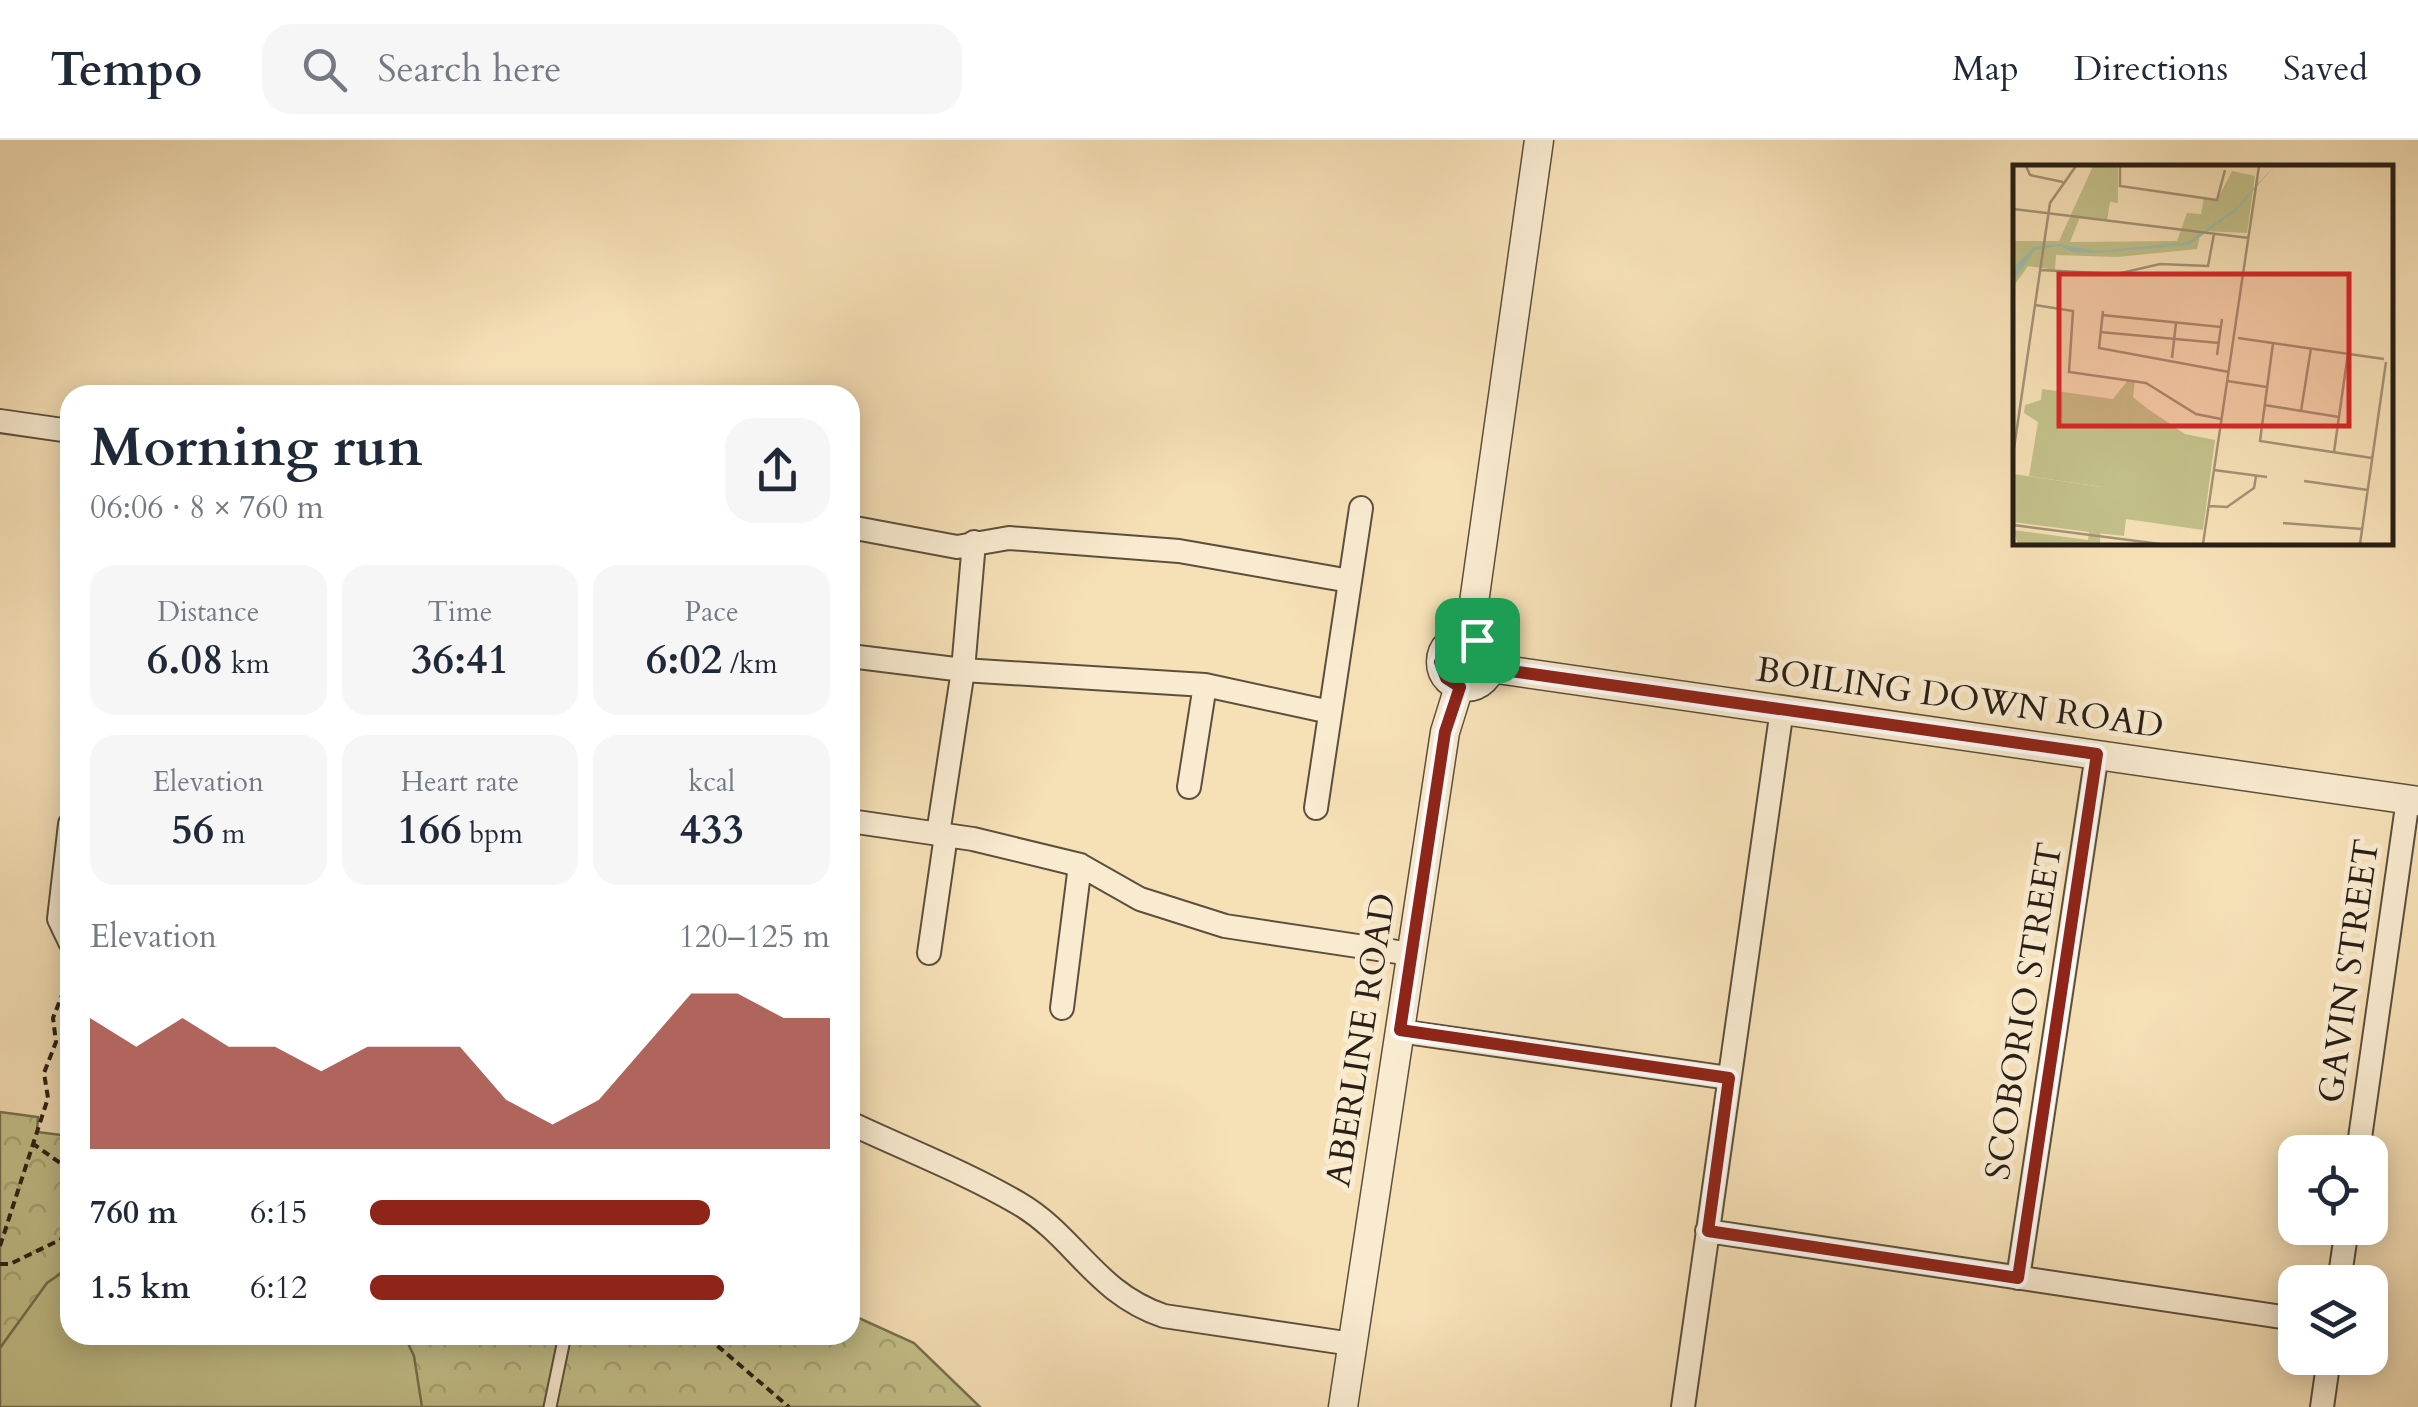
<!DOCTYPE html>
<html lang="en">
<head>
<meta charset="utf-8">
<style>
	body { margin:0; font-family:Cardo,serif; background:#f6f6f7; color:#1f2937; height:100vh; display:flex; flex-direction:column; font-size:38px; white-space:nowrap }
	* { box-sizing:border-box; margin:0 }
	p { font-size:32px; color:#747a83 }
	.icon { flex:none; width:55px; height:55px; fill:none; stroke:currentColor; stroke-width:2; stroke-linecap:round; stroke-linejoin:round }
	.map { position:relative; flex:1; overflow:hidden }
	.panel { position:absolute; left:60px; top:245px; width:800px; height:960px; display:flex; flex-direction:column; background:#fff; border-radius:30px; box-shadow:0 5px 25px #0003 }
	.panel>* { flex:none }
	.buttons { position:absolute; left:2278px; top:995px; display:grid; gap:20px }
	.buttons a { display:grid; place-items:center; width:110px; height:110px; border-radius:20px; background:#fff; box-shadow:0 5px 25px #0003; font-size:50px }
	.pin { position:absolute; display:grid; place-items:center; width:85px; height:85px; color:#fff; margin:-42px; border-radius:20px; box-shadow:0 5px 15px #0006 }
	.round { display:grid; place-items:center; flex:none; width:105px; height:105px; border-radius:30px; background:#f6f6f7 }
	.headline { display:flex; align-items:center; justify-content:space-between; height:170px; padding:0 30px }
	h1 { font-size:55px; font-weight:700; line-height:75px }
	.stats { display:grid; grid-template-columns:repeat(3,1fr); gap:15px; height:170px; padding:10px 30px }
	.stats div { display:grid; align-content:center; border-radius:25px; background:#f6f6f7; text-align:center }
	.stats b { font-size:42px; font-weight:700 }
	.stats small { font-size:28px; font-weight:400 }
	.stats p { font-size:28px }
	.chart { height:280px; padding:20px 30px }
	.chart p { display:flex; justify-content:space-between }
	.chart svg { width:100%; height:180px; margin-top:10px; fill:#8f2418; opacity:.7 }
	ul { padding:0 30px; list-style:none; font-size:32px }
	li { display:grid; grid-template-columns:160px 120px 1fr; align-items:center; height:75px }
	li i { height:25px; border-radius:12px; background:#8f2418 }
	header { display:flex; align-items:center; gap:60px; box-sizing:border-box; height:140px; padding:0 50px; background:#fff; border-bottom:2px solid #e0e1e3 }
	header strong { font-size:48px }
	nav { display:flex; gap:55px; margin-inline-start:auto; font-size:35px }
	.search { width:700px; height:90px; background:#f6f6f7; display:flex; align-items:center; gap:25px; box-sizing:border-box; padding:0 35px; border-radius:30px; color:#747a83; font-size:38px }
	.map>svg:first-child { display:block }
	.park { fill:url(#park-crowns); stroke:#76704f; stroke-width:2.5 }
	.pitch { fill:#c3c089; stroke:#76704f; stroke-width:2.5 }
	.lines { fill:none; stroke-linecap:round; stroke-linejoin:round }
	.service-casing { stroke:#5c4f3d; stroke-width:15 }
	.minor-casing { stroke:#5c4f3d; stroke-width:26 }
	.tertiary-casing { stroke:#5c4f3d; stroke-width:31 }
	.path { stroke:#291f15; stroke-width:4; stroke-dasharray:8 5; stroke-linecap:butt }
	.service { stroke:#f9ebd0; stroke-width:11 }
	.minor { stroke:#f9ebd0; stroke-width:22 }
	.tertiary { stroke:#f9ebd0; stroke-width:28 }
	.route-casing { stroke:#fff; stroke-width:20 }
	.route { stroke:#8f2418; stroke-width:12 }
	.labels { text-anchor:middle; stroke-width:10; stroke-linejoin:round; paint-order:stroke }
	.street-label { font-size:35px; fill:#291f15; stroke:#f9ebd0 }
	.inset-road { fill:none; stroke:#a49376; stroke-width:2.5 }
	.view { fill:#d62828; fill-opacity:0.15; stroke:#d62828; stroke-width:5 }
	.inset-edge { fill:none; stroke:#291f15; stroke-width:5 }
</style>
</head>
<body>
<header>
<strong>Tempo</strong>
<div class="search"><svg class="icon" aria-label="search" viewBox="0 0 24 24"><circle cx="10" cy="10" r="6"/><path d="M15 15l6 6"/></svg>Search here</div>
<nav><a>Map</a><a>Directions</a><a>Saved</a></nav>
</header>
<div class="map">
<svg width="2418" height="1267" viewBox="0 0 2418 1267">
	<defs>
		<pattern id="park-crowns" width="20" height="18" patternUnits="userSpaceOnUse" patternTransform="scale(2.5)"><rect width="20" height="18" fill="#c3c089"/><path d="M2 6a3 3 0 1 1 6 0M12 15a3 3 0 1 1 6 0" fill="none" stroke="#a8a575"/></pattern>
	</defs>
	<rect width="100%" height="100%" fill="#f6e0b6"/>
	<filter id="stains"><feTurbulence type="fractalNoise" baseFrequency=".002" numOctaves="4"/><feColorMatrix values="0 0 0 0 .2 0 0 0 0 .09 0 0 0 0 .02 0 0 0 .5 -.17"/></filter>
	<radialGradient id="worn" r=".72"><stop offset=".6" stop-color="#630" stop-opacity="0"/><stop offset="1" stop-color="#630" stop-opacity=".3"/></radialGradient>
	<path class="park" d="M 0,972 L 38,977 L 37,992 L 70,996 L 70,1195 L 850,1195 L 850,1174 L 914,1203 L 980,1267 L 0,1267 Z"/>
	<path class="pitch" d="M 70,1127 L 70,1195 L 404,1195 L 414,1216 L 422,1267 L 0,1267 L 0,1208 L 47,1143 Z"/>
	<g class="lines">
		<g class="service-casing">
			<path id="service" d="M 550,1267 L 565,1195"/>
		</g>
		<g class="minor-casing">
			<path id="minor" d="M 0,281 L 70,291
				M 850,387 L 957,407 L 1009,398 L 1179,411 L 1350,441
				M 850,516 L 963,530 L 1205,545 L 1330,572
				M 1189,647 L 1205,545
				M 1316,668 L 1361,368
				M 850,681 L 973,699 L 1080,725 L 1140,759 L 1225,786 L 1411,814
				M 70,684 L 59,779 L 70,802
				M 938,694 L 963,530 L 974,402
				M 929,813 L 946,695
				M 1062,868 L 1080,725
				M 1399,891 L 1729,938
				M 850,983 C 905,1009 965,1032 1018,1063 C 1075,1096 1095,1153 1164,1176 L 1352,1204
				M 2358,1012 L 2408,659
				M 1707,1091 L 2295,1179
				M 2018,1138 L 2097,614
				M 2339,1142 L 2347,1088
				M 1683,1267 L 1782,569
				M 2322,1267 L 2329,1218"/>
		</g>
		<g class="tertiary-casing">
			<path id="tertiary" d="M1441 522a25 25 0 1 1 50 0a25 25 0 1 1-50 0Z
				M 1469,498 L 1539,0
				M 1490,528 L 2418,661
				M 1343,1267 L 1445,592 L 1459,547"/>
		</g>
		<path class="path" d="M 32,1003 L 70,1030
			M 0,1106 L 48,958 L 44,933 L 56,902 L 53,878 L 70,835
			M 0,1124 L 10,1124 L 70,1095
			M 694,1195 L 714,1203 L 789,1267"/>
		<use href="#service" class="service"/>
		<use href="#minor" class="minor"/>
		<use href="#tertiary" class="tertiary"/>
	</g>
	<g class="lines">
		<g class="route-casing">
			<path id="route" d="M 1469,498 L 1488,512 L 1490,528 L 2097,614 L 2018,1138 L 1708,1091 L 1729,938 L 1400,890 L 1445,592 L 1460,547 L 1446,538 L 1440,522 L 1446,506 Z"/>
		</g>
		<use href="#route" class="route"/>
	</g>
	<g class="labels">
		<g class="street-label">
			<text transform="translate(1960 557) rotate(8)" y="12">BOILING DOWN ROAD</text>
			<text transform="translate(2348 831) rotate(-82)" y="12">GAVIN STREET</text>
			<text transform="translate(2023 871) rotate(-81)" y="12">SCOBORIO STREET</text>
			<text transform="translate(1360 900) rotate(-81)" y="12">ABERLINE ROAD</text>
		</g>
	</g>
	<g transform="translate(2013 25)">
		<rect width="380" height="380" fill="#f6e0b6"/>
		<path d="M 80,1 L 105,1 L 105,38 L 97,37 L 94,56 L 67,52 L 57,77 L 164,76 L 174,48 L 188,49 L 191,33 L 204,35 L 219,6 L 242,11 L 234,68 L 188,66 L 184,84 L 105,92 L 43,90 L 42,105 L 15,101 L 0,122 L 0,76 L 46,76 ZM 115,215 L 122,216 L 120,232 L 135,244 L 172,269 L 202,275 L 190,365 L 113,354 L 111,371 L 84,368 L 89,322 L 16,311 L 25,257 L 11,248 L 12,240 L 28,235 L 29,224 L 100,234 Z" fill="#c3c089"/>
		<path d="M44 266a27 27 0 1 1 54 0a27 27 0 1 1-54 0ZM137 326a27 27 0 1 1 54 0a27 27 0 1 1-54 0ZM 0,309 L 89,322 L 87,379 L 5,379 L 0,365 L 75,375 L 76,367 L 0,357 Z" fill="#c3c089"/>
		<path d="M 261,1 L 223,46 L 176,80 L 84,88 L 59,87 L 47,81 L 22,85 L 0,117 L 1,102 L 21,82 L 47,79 L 85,86 L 175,77 L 222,44 Z" fill="#9ebea9"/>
		<path class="inset-road" d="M 13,1 L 17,10 L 50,17M 107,1 L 107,21 L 204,35 L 212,5M 0,44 L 236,73M 27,105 L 104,109 L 147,99 L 195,101 L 201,69M 22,140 L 60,146 L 56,207 L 133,218 L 183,249 L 208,254M 90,146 L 86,183 L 216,207M 89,150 L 208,162M 87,167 L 206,178M 225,173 L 371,194M 260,178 L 247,276 L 359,293M 204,190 L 209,154M 159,193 L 163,158M 214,216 L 254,222M 251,240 L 326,252M 288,246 L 298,183M 321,287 L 335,188M 0,290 L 37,38 L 63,1M 201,305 L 254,312M 291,316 L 355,325M 196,341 L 214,342 L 241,323 L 243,311M 270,358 L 349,364M 0,360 L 147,379M 190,379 L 246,1M 347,379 L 373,197"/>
		<path class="view" d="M 46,109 L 336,109 L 336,261 L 46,261 Z"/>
		<rect width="380" height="380" class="inset-edge"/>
	</g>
	<rect width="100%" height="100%" filter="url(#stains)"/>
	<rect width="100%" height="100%" fill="url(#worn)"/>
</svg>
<div class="buttons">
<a><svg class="icon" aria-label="locate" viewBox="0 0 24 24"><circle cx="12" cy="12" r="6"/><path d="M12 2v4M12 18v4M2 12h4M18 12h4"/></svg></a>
<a><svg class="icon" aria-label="layers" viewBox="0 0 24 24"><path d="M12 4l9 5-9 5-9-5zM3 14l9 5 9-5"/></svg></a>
</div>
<div class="pin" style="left:1477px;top:500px;background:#1e9e55"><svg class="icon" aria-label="arrive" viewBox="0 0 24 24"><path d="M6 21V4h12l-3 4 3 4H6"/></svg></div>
<section class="panel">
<div class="headline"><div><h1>Morning run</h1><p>06:06 · 8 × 760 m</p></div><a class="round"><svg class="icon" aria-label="share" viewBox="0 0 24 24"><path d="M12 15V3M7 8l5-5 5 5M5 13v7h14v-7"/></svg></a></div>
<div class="stats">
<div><p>Distance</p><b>6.08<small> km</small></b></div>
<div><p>Time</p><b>36:41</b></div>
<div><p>Pace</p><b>6:02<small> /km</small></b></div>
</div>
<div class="stats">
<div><p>Elevation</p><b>56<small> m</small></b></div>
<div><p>Heart rate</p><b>166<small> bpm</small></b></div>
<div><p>kcal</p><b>433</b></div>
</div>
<div class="chart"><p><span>Elevation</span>120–125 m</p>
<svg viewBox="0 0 160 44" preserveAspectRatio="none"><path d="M0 44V12L10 19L20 12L30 19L40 19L50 25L60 19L70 19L80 19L90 32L100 38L110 32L120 19L130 6L140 6L150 12L160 12V44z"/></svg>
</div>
<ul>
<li><b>760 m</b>6:15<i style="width:74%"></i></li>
<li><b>1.5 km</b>6:12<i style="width:77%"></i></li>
</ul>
</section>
</div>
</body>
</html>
